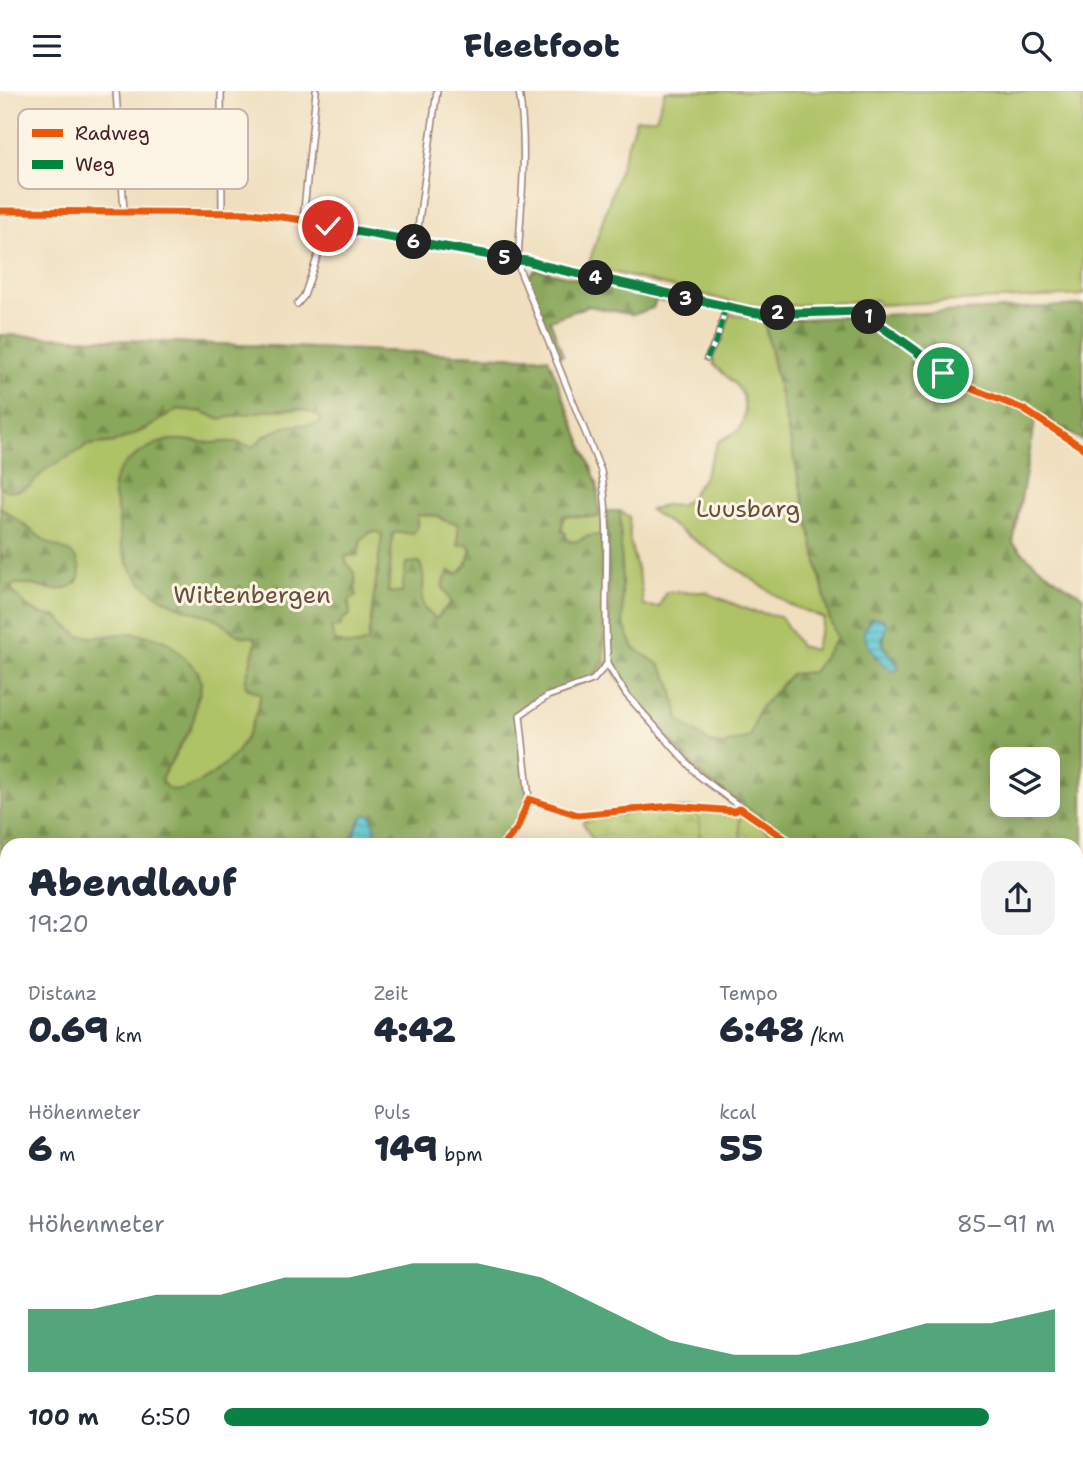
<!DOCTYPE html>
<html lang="de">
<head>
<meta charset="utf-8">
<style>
	body { margin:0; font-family:"Shantell Sans",sans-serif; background:#f2f2f3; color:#1f2937; height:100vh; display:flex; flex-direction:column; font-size:26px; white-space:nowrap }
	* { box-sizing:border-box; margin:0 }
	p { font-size:23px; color:#747a83 }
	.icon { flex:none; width:38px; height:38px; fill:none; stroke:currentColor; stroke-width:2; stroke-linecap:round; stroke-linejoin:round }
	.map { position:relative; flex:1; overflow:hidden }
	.sheet { position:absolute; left:0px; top:747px; width:1083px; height:621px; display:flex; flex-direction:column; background:#fff; border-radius:21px 21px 0 0; box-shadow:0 4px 18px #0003 }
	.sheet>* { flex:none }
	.controls { position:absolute; left:990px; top:656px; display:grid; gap:14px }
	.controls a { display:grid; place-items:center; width:70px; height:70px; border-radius:14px; background:#fff; box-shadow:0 4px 18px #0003; font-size:35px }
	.pin { position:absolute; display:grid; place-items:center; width:60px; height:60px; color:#fff; margin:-30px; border:4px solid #fff; border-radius:50%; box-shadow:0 2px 7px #0007 }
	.km { position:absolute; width:35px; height:35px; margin:-18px; border-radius:50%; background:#222; color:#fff; font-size:19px; line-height:35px; text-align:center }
	.round { display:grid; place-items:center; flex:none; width:74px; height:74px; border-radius:21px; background:#f2f2f3 }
	.summary { display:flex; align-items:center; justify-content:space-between; height:119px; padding:0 28px }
	h1 { font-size:38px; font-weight:800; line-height:52px }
	.stats { display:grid; grid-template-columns:repeat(3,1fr); gap:10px; height:119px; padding:7px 28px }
	.stats div { display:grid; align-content:center }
	.stats b { font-size:35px; font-weight:800 }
	.stats small { font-size:19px; font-weight:400 }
	.stats p { font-size:19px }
	.chart { height:196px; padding:14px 28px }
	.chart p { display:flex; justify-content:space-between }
	.chart svg { width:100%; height:126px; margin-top:7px; fill:#0b8043; opacity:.7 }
	ul { padding:0 28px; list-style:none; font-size:23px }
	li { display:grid; grid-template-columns:112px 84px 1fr; align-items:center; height:52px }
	li i { height:18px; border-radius:9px; background:#0b8043 }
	header { display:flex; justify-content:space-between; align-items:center; height:91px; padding:0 28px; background:#fff; font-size:32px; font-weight:800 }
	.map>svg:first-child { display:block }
	.green { fill:#aec266; stroke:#7c7048; stroke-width:2 }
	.forest { fill:url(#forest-firs); stroke:#6a6443; stroke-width:2; fill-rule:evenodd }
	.wetland { fill:url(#wetland-marsh); stroke:#7c7048; stroke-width:2 }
	.sand { fill:url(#sand-dots); stroke:#9c7c64; stroke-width:2 }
	.water { fill:url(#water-rules); stroke:#52727e; stroke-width:2 }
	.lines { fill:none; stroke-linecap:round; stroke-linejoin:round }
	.ferry { stroke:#4f5965; stroke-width:2; stroke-dasharray:9 7; stroke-linecap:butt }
	.minor-casing { stroke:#9c7f75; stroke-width:8 }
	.tertiary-casing { stroke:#9c7f75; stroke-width:9 }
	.minor { stroke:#fff; stroke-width:5 }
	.tertiary { stroke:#fff; stroke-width:6 }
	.quiet { stroke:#00873e; stroke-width:5; stroke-dasharray:10 5; stroke-linecap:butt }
	.cycleway-casing { stroke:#fcf5e5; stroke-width:11 }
	.cycleway { stroke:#e8590c; stroke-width:7 }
	.route-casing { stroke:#fff; stroke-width:14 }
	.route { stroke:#0b8043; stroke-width:9 }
	.labels { text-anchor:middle; stroke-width:6; stroke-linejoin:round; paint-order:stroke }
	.park-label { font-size:24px; fill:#68503d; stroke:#fcf5e5 }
	.key { fill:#fcf5e5; stroke:#c7b5ad; stroke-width:2 }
	.key-label { font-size:19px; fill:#4a1f2b }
</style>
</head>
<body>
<header><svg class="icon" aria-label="menu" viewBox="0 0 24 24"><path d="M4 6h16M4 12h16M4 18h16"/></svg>Fleetfoot<svg class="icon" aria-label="search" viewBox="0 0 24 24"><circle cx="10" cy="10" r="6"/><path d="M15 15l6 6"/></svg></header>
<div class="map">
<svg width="1083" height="1367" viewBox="0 0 1083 1367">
	<defs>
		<pattern id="forest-firs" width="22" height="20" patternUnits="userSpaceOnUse" patternTransform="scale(1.75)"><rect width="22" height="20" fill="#8aa85b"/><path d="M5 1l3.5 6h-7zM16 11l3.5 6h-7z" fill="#73884b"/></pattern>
		<pattern id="wetland-marsh" width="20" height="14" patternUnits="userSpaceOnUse" patternTransform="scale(1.75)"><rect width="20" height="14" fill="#aec266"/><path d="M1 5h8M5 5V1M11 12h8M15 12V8" fill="none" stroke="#97a659"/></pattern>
		<pattern id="sand-dots" width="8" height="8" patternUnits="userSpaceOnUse" patternTransform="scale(1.75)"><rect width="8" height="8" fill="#eeda9e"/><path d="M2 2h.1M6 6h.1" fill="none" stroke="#cebb88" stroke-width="1.8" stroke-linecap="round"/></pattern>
		<pattern id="water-rules" width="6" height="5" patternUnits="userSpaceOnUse" patternTransform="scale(1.75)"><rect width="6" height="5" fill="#59c5d2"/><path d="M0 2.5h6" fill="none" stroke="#4c9fab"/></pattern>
	</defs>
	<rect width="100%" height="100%" fill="#fcf5e5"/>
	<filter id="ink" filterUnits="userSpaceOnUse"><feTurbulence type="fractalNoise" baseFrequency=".0143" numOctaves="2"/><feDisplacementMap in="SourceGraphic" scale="14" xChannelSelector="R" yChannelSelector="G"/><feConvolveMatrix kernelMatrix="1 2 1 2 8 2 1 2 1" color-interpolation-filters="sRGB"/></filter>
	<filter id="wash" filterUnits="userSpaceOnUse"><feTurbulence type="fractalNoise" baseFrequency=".00686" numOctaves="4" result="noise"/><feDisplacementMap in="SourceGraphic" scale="28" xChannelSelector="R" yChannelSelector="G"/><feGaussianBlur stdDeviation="1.57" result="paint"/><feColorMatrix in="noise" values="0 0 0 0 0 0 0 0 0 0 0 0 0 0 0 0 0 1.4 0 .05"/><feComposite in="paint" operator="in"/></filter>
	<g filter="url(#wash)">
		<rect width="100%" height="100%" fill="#efdfbf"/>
		<path class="green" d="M 665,0 L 1083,0 L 1083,204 L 878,214 L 877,209 L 770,216 L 740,213 L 588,175 L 636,28 L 656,27 Z
			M 731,223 L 764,230 L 829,526 L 837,547 L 814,754 L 593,754 L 588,728 L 674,717 L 744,718 L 702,687 L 628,603 L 608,571 L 592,589 L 548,603 L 526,616 L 518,625 L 527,710 L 517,736 L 501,754 L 7,754 L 7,890 L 0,889 L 0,244 L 548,267 L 597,392 L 599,420 L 620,420 L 629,426 L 630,450 L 641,495 L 643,515 L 659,516 L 666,501 L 705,501 L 751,520 L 781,526 L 800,555 L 814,559 L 824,527 L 790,514 L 650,419 L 664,414 L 679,415 L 689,408 L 705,384 L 718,351 L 738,340 L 742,333 L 745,322 L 743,304 L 735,293 L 713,273 L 714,270 L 711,266 L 720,251 L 729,225 Z
			M 1076,807 L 1083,809 L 1083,928 L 1076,917 Z"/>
		<path class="forest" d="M 536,178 L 663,208 L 664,208 L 663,211 L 656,209 L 653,217 L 633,224 L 588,215 L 550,229 L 563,264 L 558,265 L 527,187 Z
			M 1083,214 L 1083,350 L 1037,321 L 1013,452 C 1033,473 1057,490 1083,505 L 1083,809 L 1076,807 L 1076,754 L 807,754 L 793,749 L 706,688 L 629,603 L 614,575 L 610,550 L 607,420 L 620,420 L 623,532 L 634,557 L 660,574 L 670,591 L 680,630 L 688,636 L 710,652 L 722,654 L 750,646 L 759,618 L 791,583 L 813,581 L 837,547 L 829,526 L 764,230 ZM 872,527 L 881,527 L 885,530 C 887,553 875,547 895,569 L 892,579 L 876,566 L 864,544 L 869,529 ZM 1003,668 L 1048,668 L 1048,714 L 1003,714 Z
			M 0,244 L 548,267 L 597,392 L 599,426 L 563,425 L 562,441 L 565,441 L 567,449 C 576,453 578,449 586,446 C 590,444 597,444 602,444 L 604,570 L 590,588 L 547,602 L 525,615 L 517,625 L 526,708 L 516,735 L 500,753 L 7,754 L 7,825 L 0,823 L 0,473 L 2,464 L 0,462 L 0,416 C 15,427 30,438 44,449 C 52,455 61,456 69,461 C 82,470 85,490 69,496 C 50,504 33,490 15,493 L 12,495 L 12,500 L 27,516 L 40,523 L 57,526 L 79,545 L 94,546 L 132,542 L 155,546 L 169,552 L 197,579 L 201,590 L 200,601 L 196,612 L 194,627 L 189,640 L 161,688 C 172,720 228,674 239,658 C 250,642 257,622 261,603 L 247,597 L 245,591 L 256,551 L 254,546 C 249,545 243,546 238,544 C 229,539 222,530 212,526 C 205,523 198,522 192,520 C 160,510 133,492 123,460 C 119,448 120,436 118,423 C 117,415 113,406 113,397 C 113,380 132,366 146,358 C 174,342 184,351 212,352 C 219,352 226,350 233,351 C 240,351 247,357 254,355 C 259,353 258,351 261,348 C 265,344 270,342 275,340 C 294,331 303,336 321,332 L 319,326 L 311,321 L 299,318 L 269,319 L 220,328 L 202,321 L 178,318 L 146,338 L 115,351 L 89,354 L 45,379 L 30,395 L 17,400 L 6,400 L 0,395 ZM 417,424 L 439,425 L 443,429 L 458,433 L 458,455 L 467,453 L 471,458 L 466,475 L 458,483 L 449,480 L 442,495 L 451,511 L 436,528 L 424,517 L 422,507 L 424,488 L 420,471 L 406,472 L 402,502 L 388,501 L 393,442 L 413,442 L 417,437 ZM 371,441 L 378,441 L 382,444 L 368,550 C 356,557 345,556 334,548 L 331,537 L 340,536 L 342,529 L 350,524 L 349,511 L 352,507 L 356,506 L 355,483 L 345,469 L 346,465 L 358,464 L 361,449 Z"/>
		<path class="wetland" d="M 695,717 L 700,732 L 699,754 L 592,754 L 592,748 L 583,732 L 588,728 L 665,718 Z
			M 739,720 L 787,754 L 741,754 Z"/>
		<path class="sand" d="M 1076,917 L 1083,918 L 1083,987 L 1076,986 Z"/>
		<path class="water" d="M 872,527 L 881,527 L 887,533 C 887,537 885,540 883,544 C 879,556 892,565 898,574 L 898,579 C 896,579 894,580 892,579 C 883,577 864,552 864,542 C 864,536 869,531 872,527 Z
			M 366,723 L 371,724 C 375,732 378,746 373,753 L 354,751 C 354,741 358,729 366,723 Z
			M 0,889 L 7,890 L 7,1362 L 1076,1362 L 1076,986 L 1083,987 L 1083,1367 L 0,1367 Z"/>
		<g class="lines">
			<path class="ferry" d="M 0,1146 L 7,1147
				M 1011,1362 L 1032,1367"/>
		</g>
	</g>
	<g filter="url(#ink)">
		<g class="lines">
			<g class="minor-casing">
				<path id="minor" d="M 116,0 L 124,120
					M 221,0 L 222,122
					M 303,129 L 316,0
					M 416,151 L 437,0
					M 297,213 L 304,205 L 328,135
					M 707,267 L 717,248 L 726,216
					M 607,573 L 626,603 L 698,684 L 752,725 L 794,754
					M 529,708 L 578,724 L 672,715
					M 503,754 L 517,738 L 529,708 L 520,624 L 548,605 L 593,589 L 607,573 L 607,561 C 603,501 612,439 601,380 L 520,180 L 518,169 C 521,113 528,56 519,0"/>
			</g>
			<g class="tertiary-casing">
				<path id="tertiary" d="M 0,120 L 252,122 L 303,129 L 416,151 L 528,170 L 544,175 L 752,221 L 765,223 L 860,220 L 917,260 L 952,287 L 963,294 L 1023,318 L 1083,357"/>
			</g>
			<use href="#minor" class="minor"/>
			<use href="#tertiary" class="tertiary"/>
			<path class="quiet" d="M 707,267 L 717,248 L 726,216"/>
			<g class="cycleway-casing">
				<path id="cycleway" d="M 0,120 L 252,122 L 303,129 L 416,151 L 528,170 L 544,175 L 752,221 L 765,223 L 860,220 L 917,260 L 952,287 L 963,294 L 1023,318 L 1083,357
					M 503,754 L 517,738 L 529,708 L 578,724 L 672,715 L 735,720 L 740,717 L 794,754"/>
			</g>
			<use href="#cycleway" class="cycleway"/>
		</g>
	</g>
	<g class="lines" filter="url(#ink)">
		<g class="route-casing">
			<path id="route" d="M 328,135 L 518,169 L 528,170 L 544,175 L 751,221 L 765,223 L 860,220 L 916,260 L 943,282"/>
		</g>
		<use href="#route" class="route"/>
	</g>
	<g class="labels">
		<g class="park-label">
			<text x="748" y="426">Luusbarg</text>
			<text x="252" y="512">Wittenbergen</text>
		</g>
	</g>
	<rect x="18" y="18" width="230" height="80" rx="10" class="key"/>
	<rect x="32" y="38" width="31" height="8" fill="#e8590c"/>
	<rect x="32" y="69" width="31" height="9" fill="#00873e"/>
	<g class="key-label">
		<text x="75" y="49">Radweg</text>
		<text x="75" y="80">Weg</text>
	</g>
</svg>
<div class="controls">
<a><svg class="icon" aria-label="layers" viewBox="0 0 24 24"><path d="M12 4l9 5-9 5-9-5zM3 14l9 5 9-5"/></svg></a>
</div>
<div class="pin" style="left:943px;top:282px;background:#1e9e55"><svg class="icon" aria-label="arrive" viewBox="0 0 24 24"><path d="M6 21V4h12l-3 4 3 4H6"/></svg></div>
<div class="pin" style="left:328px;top:135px;background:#d93025"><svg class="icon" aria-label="check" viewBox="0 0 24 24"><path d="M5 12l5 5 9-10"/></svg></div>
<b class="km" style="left:869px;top:226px">1</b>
<b class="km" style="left:778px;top:222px">2</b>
<b class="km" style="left:686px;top:208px">3</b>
<b class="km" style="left:596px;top:187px">4</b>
<b class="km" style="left:505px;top:167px">5</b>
<b class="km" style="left:414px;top:151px">6</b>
<section class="sheet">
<div class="summary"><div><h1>Abendlauf</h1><p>19:20</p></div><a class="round"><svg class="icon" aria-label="share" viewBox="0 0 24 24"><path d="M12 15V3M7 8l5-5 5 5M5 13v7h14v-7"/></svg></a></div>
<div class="stats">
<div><p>Distanz</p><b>0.69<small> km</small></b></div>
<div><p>Zeit</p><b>4:42</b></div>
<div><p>Tempo</p><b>6:48<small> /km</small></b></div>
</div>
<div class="stats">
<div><p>Höhenmeter</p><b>6<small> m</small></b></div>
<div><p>Puls</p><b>149<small> bpm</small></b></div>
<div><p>kcal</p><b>55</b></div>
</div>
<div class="chart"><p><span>Höhenmeter</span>85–91 m</p>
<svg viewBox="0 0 160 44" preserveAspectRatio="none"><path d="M0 44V22L10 22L20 17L30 17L40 11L50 11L60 6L70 6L80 11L90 22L100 33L110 38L120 38L130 33L140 27L150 27L160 22V44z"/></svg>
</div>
<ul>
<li><b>100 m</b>6:50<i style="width:92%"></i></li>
</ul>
</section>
</div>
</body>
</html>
